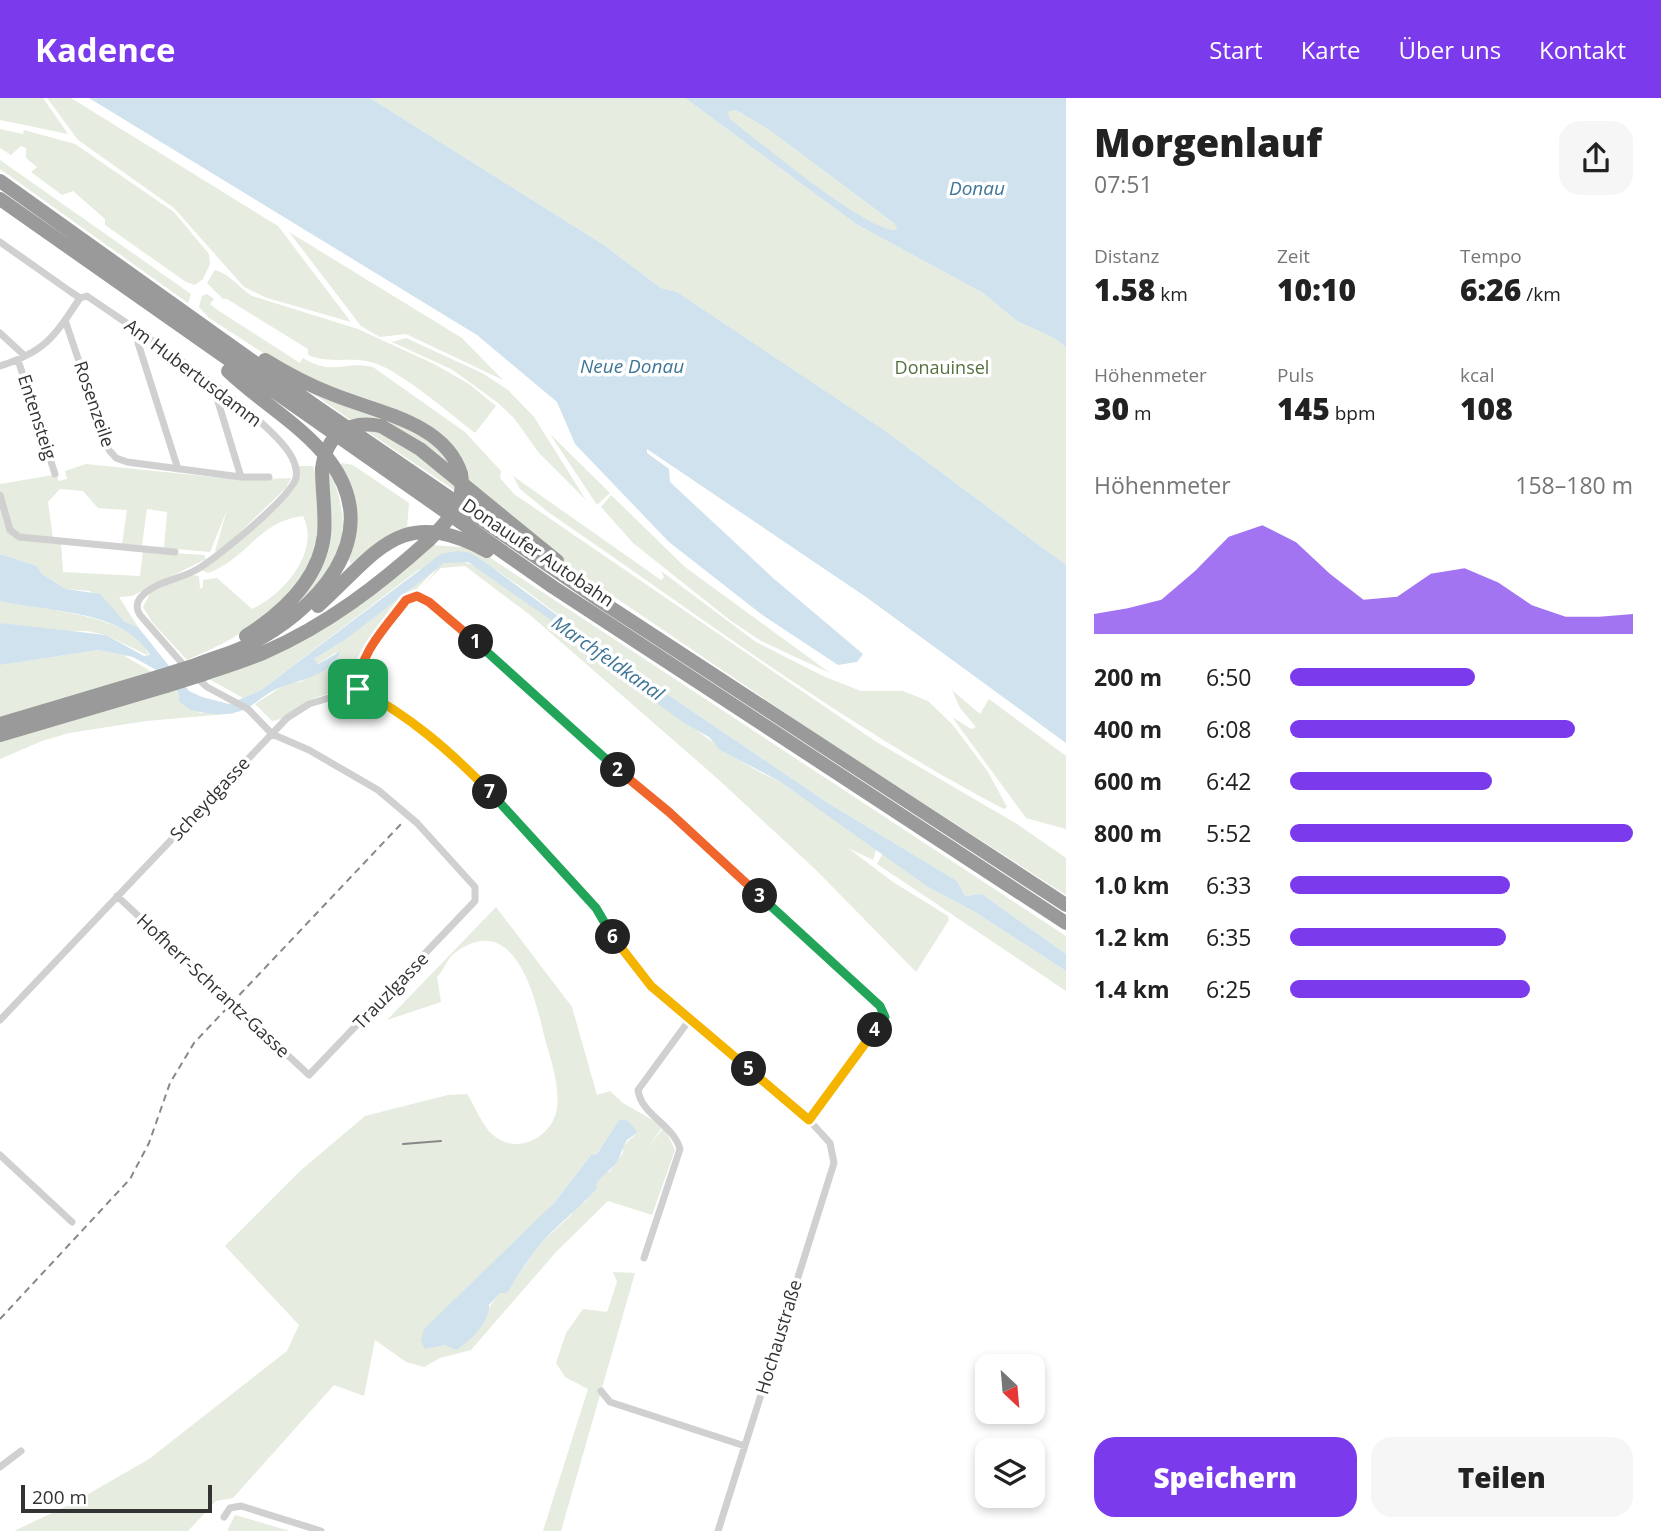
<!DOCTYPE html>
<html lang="de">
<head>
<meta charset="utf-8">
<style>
	body { margin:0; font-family:"Open Sans",sans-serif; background:#f6f6f6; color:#222; height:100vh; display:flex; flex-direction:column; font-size:26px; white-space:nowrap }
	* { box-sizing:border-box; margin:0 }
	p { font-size:23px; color:#767676 }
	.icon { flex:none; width:38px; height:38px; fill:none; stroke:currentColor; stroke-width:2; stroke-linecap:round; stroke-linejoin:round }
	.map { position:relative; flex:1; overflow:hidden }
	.side { display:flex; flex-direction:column; background:#fff; width:595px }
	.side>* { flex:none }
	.needle { width:46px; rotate:154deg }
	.buttons { position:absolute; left:975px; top:1256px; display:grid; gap:14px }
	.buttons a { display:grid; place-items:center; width:70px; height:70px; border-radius:14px; background:#fff; box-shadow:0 4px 10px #0003; font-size:35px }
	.scale { position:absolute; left:21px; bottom:18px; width:191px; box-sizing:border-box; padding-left:7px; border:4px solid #333; border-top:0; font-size:19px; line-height:24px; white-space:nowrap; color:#333; -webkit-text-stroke:5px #fff; paint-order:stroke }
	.pin { position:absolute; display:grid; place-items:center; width:60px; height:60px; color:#fff; margin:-30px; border-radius:14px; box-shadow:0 4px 10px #0006 }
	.km { position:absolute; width:35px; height:35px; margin:-18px; border-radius:50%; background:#222; color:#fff; font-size:19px; line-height:35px; text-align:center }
	.round { display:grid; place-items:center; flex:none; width:74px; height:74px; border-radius:21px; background:#f6f6f6 }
	.summary { display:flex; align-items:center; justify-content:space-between; height:119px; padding:0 28px }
	h1 { font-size:38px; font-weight:800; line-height:52px }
	.metrics { display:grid; grid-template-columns:repeat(3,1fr); gap:10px; height:119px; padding:7px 28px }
	.metrics div { display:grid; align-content:center }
	.metrics b { font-size:30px; font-weight:800 }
	.metrics small { font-size:19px; font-weight:400 }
	.metrics p { font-size:19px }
	.chart { height:196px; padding:14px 28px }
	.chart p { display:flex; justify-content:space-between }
	.chart svg { width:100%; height:126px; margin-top:7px; fill:#7c3aed; opacity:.7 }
	.cta { display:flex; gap:14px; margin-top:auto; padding:14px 28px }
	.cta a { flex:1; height:80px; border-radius:21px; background:#7c3aed; color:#fff; font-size:28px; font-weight:800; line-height:80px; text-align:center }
	.cta a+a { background:#f6f6f6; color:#222 }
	ul { padding:0 28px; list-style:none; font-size:23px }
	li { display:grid; grid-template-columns:112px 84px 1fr; align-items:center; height:52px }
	li i { height:18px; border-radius:9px; background:#7c3aed }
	header { display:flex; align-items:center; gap:42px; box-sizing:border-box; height:98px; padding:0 35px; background:#7c3aed; color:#fff }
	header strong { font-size:33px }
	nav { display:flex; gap:38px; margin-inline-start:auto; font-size:24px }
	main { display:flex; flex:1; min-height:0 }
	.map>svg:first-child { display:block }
	.green { fill:#e6ecdf; fill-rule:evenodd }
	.water { fill:#cfe2ee; fill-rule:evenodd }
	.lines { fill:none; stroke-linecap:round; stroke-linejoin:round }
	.street { stroke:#d0d0d0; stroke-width:7 }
	.highway { stroke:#9a9a9a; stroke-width:14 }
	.tram { stroke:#888; stroke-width:2 }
	.rail { stroke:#888; stroke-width:2; stroke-dasharray:7 5; stroke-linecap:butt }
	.highway-bridge { stroke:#9a9a9a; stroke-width:14 }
	.split-1-casing { stroke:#fff; stroke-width:14 }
	.split-2-casing { stroke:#fff; stroke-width:14 }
	.split-3-casing { stroke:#fff; stroke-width:14 }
	.split-4-casing { stroke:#fff; stroke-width:14 }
	.split-5-casing { stroke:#fff; stroke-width:14 }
	.split-6-casing { stroke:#fff; stroke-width:14 }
	.split-7-casing { stroke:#fff; stroke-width:14 }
	.split-8-casing { stroke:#fff; stroke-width:14 }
	.split-1 { stroke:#f0652b; stroke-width:9 }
	.split-2 { stroke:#22a559; stroke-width:9 }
	.split-3 { stroke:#f0652b; stroke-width:9 }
	.split-4 { stroke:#22a559; stroke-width:9 }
	.split-5 { stroke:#f5b400; stroke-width:9 }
	.split-6 { stroke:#f5b400; stroke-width:9 }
	.split-7 { stroke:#22a559; stroke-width:9 }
	.split-8 { stroke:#f5b400; stroke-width:9 }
	.labels { text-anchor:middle; stroke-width:7; stroke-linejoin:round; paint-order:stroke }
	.park-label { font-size:18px; fill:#56703f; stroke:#fff }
	.street-label { font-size:18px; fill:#333; stroke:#fff }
	.water-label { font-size:19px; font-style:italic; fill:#3f7597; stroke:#fff }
</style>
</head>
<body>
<header>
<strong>Kadence</strong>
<nav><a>Start</a><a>Karte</a><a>Über uns</a><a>Kontakt</a></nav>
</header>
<main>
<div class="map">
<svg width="1066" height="1433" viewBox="0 0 1066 1433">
	<rect width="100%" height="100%" fill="#fff"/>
	<path class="green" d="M 0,0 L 43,0 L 68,36 L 0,22 Z
		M 47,0 L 71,0 L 278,128 L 351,224 L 267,200 L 244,189 L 174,110 L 78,42 Z
		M 370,0 L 685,0 L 856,126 L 983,195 L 1017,223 L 1054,240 L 1066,249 L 1066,467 L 884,332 L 677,194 L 661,190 L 604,147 Z
		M 736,12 L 768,31 L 896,127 L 897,132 C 867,135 760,44 730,21 L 726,14 Z
		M 0,31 L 23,36 L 24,32 L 75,46 L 174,114 L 209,156 L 210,166 L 203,181 L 195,187 L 186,184 L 105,127 L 105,121 L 73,93 L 62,97 L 31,74 L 37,69 L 26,60 L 26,50 L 21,48 L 11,57 L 0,50 Z
		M 0,62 L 191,196 L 188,205 L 0,71 Z
		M 289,134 L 462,240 L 503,282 L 406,236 L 380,239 L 361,228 Z
		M 215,172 C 229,175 239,190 252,198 L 358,231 L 434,266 L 469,286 L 496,308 L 475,335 C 452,317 401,274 377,266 C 353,257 331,267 308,257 L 308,251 L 227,201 L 223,201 L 207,185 Z
		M 207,196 L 214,201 L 210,206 L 219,213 L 300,265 L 303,260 C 334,279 343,262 373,269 L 465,334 L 501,373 L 500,380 L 514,396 L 875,643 L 1017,726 L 1066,760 L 1066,797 L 833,647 L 576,473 L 468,388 L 450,346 L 288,271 L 209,220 L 199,209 L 202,198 Z
		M 406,240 L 482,275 L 508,292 L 534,319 L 586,402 L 539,355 L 514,320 L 498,305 L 453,272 L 392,244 Z
		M 311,294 L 412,331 L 440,348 L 457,380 L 410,339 L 352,323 Z
		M 362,330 L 393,337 L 458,390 L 457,394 Z
		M 550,336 L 610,395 L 597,407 Z
		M 342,365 L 353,367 L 409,405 L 407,430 L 350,466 L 339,367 Z
		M 86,366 L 243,382 L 291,380 L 286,390 L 219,454 L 215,453 L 227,412 L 210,454 L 164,450 L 167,414 L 147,411 L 142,447 L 122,446 L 127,412 L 98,410 L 83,393 L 60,391 L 48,404 L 53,440 L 61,445 L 63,474 L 140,478 L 143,453 L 204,457 L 206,461 L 132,498 L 119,499 L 138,529 L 125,524 L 90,493 L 66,491 L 42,476 L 37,468 L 0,456 L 0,386 L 53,377 L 57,377 L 58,383 L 67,381 L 65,373 Z
		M 299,368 L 313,368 C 318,382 317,396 318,411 C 318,421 320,433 318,443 C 302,505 241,539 187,562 L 152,524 L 143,509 L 151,494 L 192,477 L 199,478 L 200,491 L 203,489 L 203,482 L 217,480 L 252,511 C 283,497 321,454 303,418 C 257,424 250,459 208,475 L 202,472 L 295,390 Z
		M 328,369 C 361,442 337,480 274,522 L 318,472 Z
		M 513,378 L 661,482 L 664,479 L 661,473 L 756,544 L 823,578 L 861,593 L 903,593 L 928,603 L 953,627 L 988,674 L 1007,709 L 1004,711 C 843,627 697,516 548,414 L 520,391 Z
		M 611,397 L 685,469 L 830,575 L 761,543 L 731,523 L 633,445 L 601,409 Z
		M 433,447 L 474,450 L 480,453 L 1066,838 L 1066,856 L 982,796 L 965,798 L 957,783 L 828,705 L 633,573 L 524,491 L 471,455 L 418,472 L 261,592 L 243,600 L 209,581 L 266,558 Z
		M 457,462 C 484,467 551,519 571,539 C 590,560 617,574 640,590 C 684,620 728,662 777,682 L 869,745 L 876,752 L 873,762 L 848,750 L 893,784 L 948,818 L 949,822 L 916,874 L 816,772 L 719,682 L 530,517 L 465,468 L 441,470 L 422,489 L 437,472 L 432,475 L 390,518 L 347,587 C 336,595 323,596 310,602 C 297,608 286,622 272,623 L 255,606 L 286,586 L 300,584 L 329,570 L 341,555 L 335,555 L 317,566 L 314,561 L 345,542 L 431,473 L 444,465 Z
		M 0,503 C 36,511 137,516 149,558 L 106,537 L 87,533 L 55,534 L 0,525 Z
		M 98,552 L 123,557 L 154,575 L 52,603 L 0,622 L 0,567 Z
		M 173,591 L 179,596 L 179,603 L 200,615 L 239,615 L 146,623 L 69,635 L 42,643 L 0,661 L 0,642 Z
		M 952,592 L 980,616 L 989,601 L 1066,658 L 1066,731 L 1026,720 L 952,619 L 971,631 L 976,629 L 960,610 Z
		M 883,755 L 928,789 L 975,814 L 1066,873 L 1066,893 L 877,766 Z
		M 496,809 L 572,909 L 597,997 L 610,993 L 623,1005 L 663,1028 L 647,1051 L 664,1029 L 675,1052 L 652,1117 L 608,1103 L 556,1154 L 471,1252 L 440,1260 L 424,1269 L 406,1264 L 375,1242 L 364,1298 L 334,1287 L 233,1400 L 216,1403 L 188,1433 L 14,1433 L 69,1407 L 149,1361 L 287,1253 L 299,1227 L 225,1148 L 300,1073 L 365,1018 L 448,997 L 467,996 C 475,1008 482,1028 493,1037 C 517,1058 553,1039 557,1010 C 560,986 550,960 544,937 C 535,898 514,812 456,854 C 447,860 445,871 437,879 L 441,904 L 387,922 ZM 619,1022 L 627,1022 L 638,1034 L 623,1048 L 623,1055 L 610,1073 L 602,1076 L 585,1104 L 575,1109 L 571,1117 L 539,1147 L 507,1194 L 500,1195 C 482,1215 481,1236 456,1252 L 444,1247 L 591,1057 L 597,1056 Z
		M 613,1174 L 635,1175 L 561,1433 L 543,1433 L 588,1291 L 565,1279 L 556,1265 L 566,1235 L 583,1211 L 607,1214 L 617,1184 Z
		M 235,1417 L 290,1433 L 227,1433 Z"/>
	<path class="water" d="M 89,0 L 370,0 L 604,147 L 661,190 L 677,194 L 884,332 L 1066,467 L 1066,645 L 866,499 L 647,351 L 647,355 L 669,371 L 670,384 L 773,480 L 863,556 L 857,564 L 838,567 L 761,516 L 669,444 L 575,346 L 557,304 L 477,237 Z
		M 685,0 L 1066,0 L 1066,249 L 1054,240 L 1017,223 L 983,195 L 856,126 ZM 736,12 L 768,31 L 895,126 L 897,132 C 868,135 759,43 730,21 L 727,14 Z
		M 458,453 L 471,455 L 489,467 L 633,573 L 828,705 L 957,783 L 965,798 L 982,796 L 1066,856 L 1066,873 L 975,814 L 928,789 L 779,683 L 720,652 L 709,639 L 684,625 L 614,574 L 565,532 L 468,464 L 444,465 L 345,542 L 314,561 L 318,566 L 341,553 C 330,582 292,581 269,595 C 259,601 250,611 237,614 C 222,618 204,616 189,611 L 179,603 L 179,596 L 158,573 L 133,559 L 98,552 L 0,567 L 0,525 L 106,537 L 144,558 L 150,557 C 124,511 45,514 0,503 L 0,456 L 37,468 L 42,476 L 66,491 L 100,496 L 125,524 L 138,529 L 189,593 L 202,599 L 229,606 L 261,592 L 441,456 Z
		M 619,1022 L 627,1022 L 638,1034 L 627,1042 C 622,1049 622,1056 617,1064 C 610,1073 602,1077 596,1086 L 597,1090 C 579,1111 556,1127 538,1149 C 527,1163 517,1179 507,1195 L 500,1195 L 489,1207 C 490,1224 469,1244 456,1252 L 444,1247 L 425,1251 L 421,1243 L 424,1231 L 554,1105 L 591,1057 L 597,1056 Z"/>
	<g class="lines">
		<path class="street" d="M 0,144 L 71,194 L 80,200 L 87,198 C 128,227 281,324 294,364 C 296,368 297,376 296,380 C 291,399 214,463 194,473 C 179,481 153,485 142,498 C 136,504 136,511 140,517 L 187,571
			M 65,222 L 109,352 L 116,360 L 127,364 L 241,379 L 269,379
			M 0,235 L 25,258
			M 138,245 L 178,371
			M 18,262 L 55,376
			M 0,268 C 46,253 54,239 80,200
			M 216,297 L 241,379
			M 0,397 L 10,432 L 19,439 L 175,454
			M 358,591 C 423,624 471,674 521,726 C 546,753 574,780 596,810 C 615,836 630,863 651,888 L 809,1022 L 830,1045 L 834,1065 L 718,1433
			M 358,591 C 357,558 387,528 406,502 L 417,498 L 430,504 L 669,714 L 880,908 L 885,919 L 809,1022
			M 117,798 L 309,977 L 475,803 L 475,789 L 417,725 L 378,692 L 309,652 L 272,636 L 248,611 L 207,589 L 196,579
			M 0,922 L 287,620 L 309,606 L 358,591
			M 0,1057 L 72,1124
			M 644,1160 L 680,1051 C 673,1026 641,1017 638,992 L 690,921
			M 601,1293 L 610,1304 L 745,1348
			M 0,1369 L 21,1353
			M 224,1419 L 230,1410 L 241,1408 L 321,1433"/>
		<path class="highway" d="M 0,83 L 314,307 L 599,502 L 1066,807
			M 0,101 L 553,489 L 1066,825
			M 265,262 C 286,275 308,287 332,296 C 375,314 445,324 461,376
			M 381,328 L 420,351 L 557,463
			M 318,508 C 378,454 400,406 487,453
			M 246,538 C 282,515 319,481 324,437 C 326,415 322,393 322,371
			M 233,565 L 256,552
			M 196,567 C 212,560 230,556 246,548 C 315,514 388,440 329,362 C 301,326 260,304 228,273
			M 204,576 C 224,569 245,563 265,554 C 327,527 379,487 429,442
			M 0,626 L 158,579
			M 0,637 L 166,588"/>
		<path class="tram" d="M 403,1046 L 441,1043"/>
		<path class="rail" d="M 0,1221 L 130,1081 L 149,1045 L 170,985 L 194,945 L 401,726"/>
		<path class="highway-bridge" d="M 322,371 C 326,338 347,321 381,328
			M 429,442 C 448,423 466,404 461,376
			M 158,579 L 196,567
			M 166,588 L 204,576"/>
	</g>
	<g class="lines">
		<g class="split-1-casing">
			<path id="split-1" d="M 358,591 C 357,557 387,528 406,502 L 417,498 L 429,504 L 476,544"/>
		</g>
		<g class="split-2-casing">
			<path id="split-2" d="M 476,544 L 618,672"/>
		</g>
		<g class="split-3-casing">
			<path id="split-3" d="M 618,672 L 669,714 L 760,798"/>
		</g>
		<g class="split-4-casing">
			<path id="split-4" d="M 760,798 L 880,908 L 885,919 L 875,932"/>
		</g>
		<g class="split-5-casing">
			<path id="split-5" d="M 749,971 L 809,1022 L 875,932"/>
		</g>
		<g class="split-6-casing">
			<path id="split-6" d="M 613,839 L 651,888 L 749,971"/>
		</g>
		<g class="split-7-casing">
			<path id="split-7" d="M 490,694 L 596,810 L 613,839"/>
		</g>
		<g class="split-8-casing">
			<path id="split-8" d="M 358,591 C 409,617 450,653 490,694"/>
		</g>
		<use href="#split-1" class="split-1"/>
		<use href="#split-2" class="split-2"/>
		<use href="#split-3" class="split-3"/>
		<use href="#split-4" class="split-4"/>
		<use href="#split-5" class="split-5"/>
		<use href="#split-6" class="split-6"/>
		<use href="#split-7" class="split-7"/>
		<use href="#split-8" class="split-8"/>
	</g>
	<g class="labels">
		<g class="park-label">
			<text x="942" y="276">Donauinsel</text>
		</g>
		<g class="street-label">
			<text transform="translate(193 275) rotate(37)" y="6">Am Hubertusdamm</text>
			<text transform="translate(94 306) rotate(71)" y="6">Rosenzeile</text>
			<text transform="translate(37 319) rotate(72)" y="6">Entensteig</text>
			<text transform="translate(538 455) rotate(34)" y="6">Donauufer Autobahn</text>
			<text transform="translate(210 701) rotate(-47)" y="6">Scheydgasse</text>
			<text transform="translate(213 888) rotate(43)" y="6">Hofherr-Schrantz-Gasse</text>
			<text transform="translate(391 893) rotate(-46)" y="6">Trauzlgasse</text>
			<text transform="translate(779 1239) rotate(-73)" y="6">Hochaustraße</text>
		</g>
		<g class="water-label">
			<text x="977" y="97">Donau</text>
			<text x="632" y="275">Neue Donau</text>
			<text transform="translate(608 560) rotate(35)" y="7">Marchfeldkanal</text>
		</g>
	</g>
</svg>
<div class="buttons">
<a><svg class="needle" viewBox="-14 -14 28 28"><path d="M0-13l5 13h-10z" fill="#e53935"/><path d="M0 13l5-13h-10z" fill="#767676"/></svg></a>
<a><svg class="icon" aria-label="layers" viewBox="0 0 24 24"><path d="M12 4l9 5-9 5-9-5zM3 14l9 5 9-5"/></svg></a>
</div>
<div class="scale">200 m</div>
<div class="pin" style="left:358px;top:591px;background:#1e9e55"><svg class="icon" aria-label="arrive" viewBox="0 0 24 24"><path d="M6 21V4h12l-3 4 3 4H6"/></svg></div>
<b class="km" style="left:476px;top:544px">1</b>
<b class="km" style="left:618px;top:672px">2</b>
<b class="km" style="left:760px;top:798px">3</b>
<b class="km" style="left:875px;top:932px">4</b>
<b class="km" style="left:749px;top:971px">5</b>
<b class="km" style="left:613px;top:839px">6</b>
<b class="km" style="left:490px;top:694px">7</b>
</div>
<section class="side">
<div class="summary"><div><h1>Morgenlauf</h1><p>07:51</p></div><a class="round"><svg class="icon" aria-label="share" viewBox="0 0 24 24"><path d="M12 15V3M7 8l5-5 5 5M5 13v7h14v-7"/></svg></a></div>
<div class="metrics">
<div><p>Distanz</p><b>1.58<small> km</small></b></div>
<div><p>Zeit</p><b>10:10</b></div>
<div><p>Tempo</p><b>6:26<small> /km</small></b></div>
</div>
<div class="metrics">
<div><p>Höhenmeter</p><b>30<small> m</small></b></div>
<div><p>Puls</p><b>145<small> bpm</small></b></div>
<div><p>kcal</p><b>108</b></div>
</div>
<div class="chart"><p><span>Höhenmeter</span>158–180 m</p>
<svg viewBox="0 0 160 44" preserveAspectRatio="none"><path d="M0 44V37L10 35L20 32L30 22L40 10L50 6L60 12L70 23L80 32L90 31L100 23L110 21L120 26L130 34L140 38L150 38L160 37V44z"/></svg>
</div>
<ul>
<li><b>200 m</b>6:50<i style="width:54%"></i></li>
<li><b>400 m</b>6:08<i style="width:83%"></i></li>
<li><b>600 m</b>6:42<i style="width:59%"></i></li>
<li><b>800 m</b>5:52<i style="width:100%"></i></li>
<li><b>1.0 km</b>6:33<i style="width:64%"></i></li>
<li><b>1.2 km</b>6:35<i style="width:63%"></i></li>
<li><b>1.4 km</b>6:25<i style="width:70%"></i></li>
</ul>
<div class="cta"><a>Speichern</a><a>Teilen</a></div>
</section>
</main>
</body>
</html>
